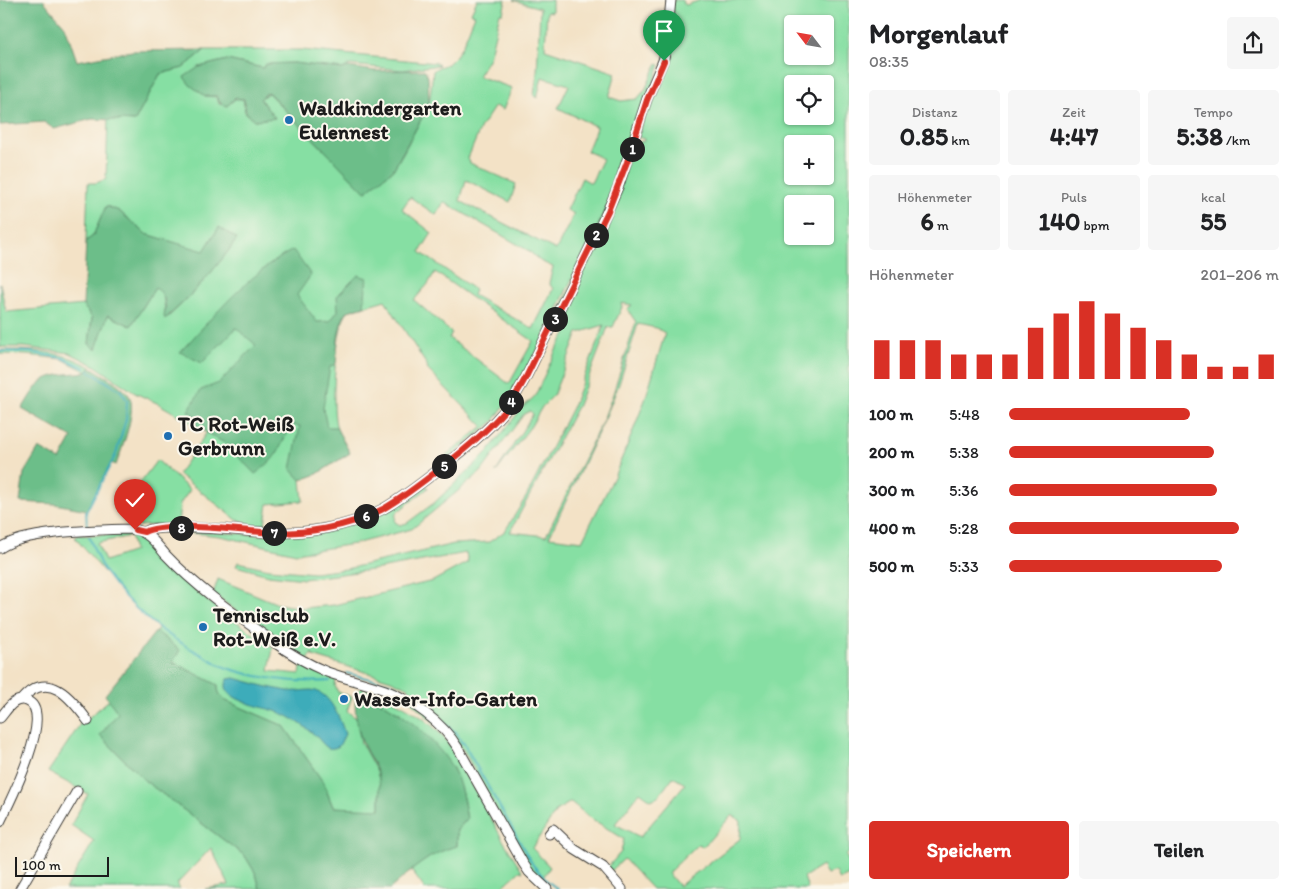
<!DOCTYPE html>
<html lang="de">
<head>
<meta charset="utf-8">
<style>
	body { margin:0; font-family:Itim,sans-serif; background:#f6f6f6; color:#202124; height:100vh; display:flex; flex-direction:column; font-size:19px; white-space:nowrap }
	* { box-sizing:border-box; margin:0 }
	p { font-size:16px; color:#757577 }
	.icon { flex:none; width:28px; height:28px; fill:none; stroke:currentColor; stroke-width:2; stroke-linecap:round; stroke-linejoin:round }
	.map { position:relative; flex:1; overflow:hidden }
	.side { display:flex; flex-direction:column; background:#fff; width:450px }
	.side>* { flex:none }
	.needle { width:32px; rotate:301deg }
	.fabs { position:absolute; left:784px; top:15px; display:grid; gap:10px }
	.fabs a { display:grid; place-items:center; width:50px; height:50px; border-radius:5px; background:#fff; box-shadow:0 1px 4px #0004; font-size:25px }
	.scale { position:absolute; left:15px; bottom:12px; width:94px; box-sizing:border-box; padding-left:5px; border:2px solid #1c1c1c; border-top:0; font-size:14px; line-height:18px; white-space:nowrap; color:#1c1c1c; -webkit-text-stroke:4px #fbf7ec; paint-order:stroke }
	.pin { position:absolute; display:grid; place-items:center; width:42px; height:42px; color:#fff; margin:-51px -21px; border-radius:50% 50% 50% 0; rotate:-45deg; box-shadow:0 0 5px #0007 }
	.pin .icon { rotate:45deg }
	.km { position:absolute; width:25px; height:25px; margin:-12px; border-radius:50%; background:#222; color:#fff; font-size:14px; line-height:25px; text-align:center }
	.round { display:grid; place-items:center; flex:none; width:52px; height:52px; border-radius:5px; background:#f6f6f6 }
	.headline { display:flex; align-items:center; justify-content:space-between; height:85px; padding:0 20px }
	h1 { font-size:28px; font-weight:700; line-height:38px }
	.figures { display:grid; grid-template-columns:repeat(3,1fr); gap:8px; height:85px; padding:5px 20px }
	.figures div { display:grid; align-content:center; border-radius:5px; background:#f6f6f6; text-align:center }
	.figures b { font-size:25px; font-weight:700 }
	.figures small { font-size:14px; font-weight:400 }
	.figures p { font-size:14px }
	.chart { height:140px; padding:10px 20px }
	.chart p { display:flex; justify-content:space-between }
	.chart svg { width:100%; height:90px; margin-top:5px; stroke:#d93025; stroke-width:6 }
	.button { display:flex; gap:10px; margin-top:auto; padding:10px 20px }
	.button a { flex:1; height:58px; border-radius:5px; background:#d93025; color:#fff; font-size:20px; font-weight:700; line-height:58px; text-align:center }
	.button a+a { background:#f6f6f6; color:#202124 }
	ul { padding:0 20px; list-style:none; font-size:16px }
	li { display:grid; grid-template-columns:80px 60px 1fr; align-items:center; height:38px }
	li i { height:12px; border-radius:6px; background:#d93025 }
	main { display:flex; flex:1; min-height:0 }
	.map>svg:first-child { display:block }
	.green { fill:#86dfa3; stroke:#517e60; fill-rule:evenodd }
	.forest { fill:#6cbe89; stroke:#446d52 }
	.water { fill:#3cacba; stroke:#2c646b }
	.lines { fill:none; stroke-linecap:round; stroke-linejoin:round }
	.stream { stroke:#3cacba; stroke-width:2 }
	.minor-casing { stroke:#3c3a36; stroke-width:11 }
	.minor { stroke:#fff; stroke-width:9 }
	.route-casing { stroke:#fff; stroke-width:10 }
	.route { stroke:#d93025; stroke-width:6 }
	.poi-dot { fill:#1f6fb2; stroke:#fbf7ec; stroke-width:2 }
	.labels { text-anchor:middle; stroke-width:4; stroke-linejoin:round; paint-order:stroke }
	.poi-label { font-size:21px; font-weight:bold; fill:#1c1c1c; stroke:#fbf7ec; text-anchor:start }
</style>
</head>
<body>
<main>
<div class="map">
<svg width="849" height="889" viewBox="0 0 849 889">
	<rect width="100%" height="100%" fill="#fbf7ec"/>
	<filter id="ink" filterUnits="userSpaceOnUse"><feTurbulence type="fractalNoise" baseFrequency=".02" numOctaves="2"/><feDisplacementMap in="SourceGraphic" scale="10" xChannelSelector="R" yChannelSelector="G"/><feConvolveMatrix kernelMatrix="1 2 1 2 8 2 1 2 1" color-interpolation-filters="sRGB"/></filter>
	<filter id="wash" filterUnits="userSpaceOnUse"><feTurbulence type="fractalNoise" baseFrequency=".0096" numOctaves="4" result="noise"/><feDisplacementMap in="SourceGraphic" scale="20" xChannelSelector="R" yChannelSelector="G"/><feGaussianBlur stdDeviation="1.12" result="paint"/><feColorMatrix in="noise" values="0 0 0 0 0 0 0 0 0 0 0 0 0 0 0 0 0 1.4 0 .05"/><feComposite in="paint" operator="in"/></filter>
	<g filter="url(#wash)">
		<rect width="100%" height="100%" fill="#f3e2c6"/>
		<path class="green" d="M 477,0 L 506,0 L 503,13 L 500,13 L 489,58 L 478,76 L 512,88 L 503,110 L 495,106 L 481,127 L 468,158 L 470,163 L 516,184 L 510,202 L 466,180 L 460,201 L 556,250 L 574,214 L 567,210 L 582,178 L 591,183 L 603,159 L 587,151 L 597,127 L 558,108 L 569,85 L 542,77 L 537,98 L 534,96 L 537,74 L 540,8 L 513,0 L 552,0 L 552,12 L 547,11 L 545,49 L 616,73 L 609,97 L 621,101 L 637,99 L 645,90 L 657,64 L 660,65 L 613,194 L 526,374 L 493,422 L 444,462 L 440,461 L 483,426 L 427,369 L 428,367 L 385,300 L 348,311 C 335,326 331,405 336,425 C 338,435 345,445 350,453 L 317,474 L 301,480 L 303,501 L 268,504 L 264,530 L 247,528 L 247,522 L 237,520 L 178,474 L 207,432 L 159,404 L 135,393 L 94,365 L 70,353 L 24,347 L 0,347 L 0,283 L 6,312 L 84,305 L 92,317 L 89,344 L 108,315 L 131,326 L 155,288 L 162,291 L 163,294 L 166,319 C 192,295 216,269 237,239 L 219,227 L 204,252 L 146,234 L 119,211 L 106,206 L 93,236 L 86,241 L 88,183 L 96,183 L 106,179 L 108,119 L 135,121 L 160,74 L 183,68 L 205,50 L 302,50 L 436,63 L 439,65 L 403,70 L 350,65 L 342,69 L 294,63 L 266,64 L 263,68 L 227,60 L 199,67 L 205,96 L 217,97 L 219,104 L 227,106 L 235,99 L 243,99 L 245,112 L 254,120 L 275,118 L 260,99 L 268,93 L 365,191 L 393,170 L 403,153 L 429,105 L 433,71 C 438,66 445,66 450,62 C 463,51 468,30 475,15 L 471,13 ZM 410,197 L 436,215 L 444,202 L 529,251 L 540,261 L 553,267 L 549,283 L 553,289 L 533,329 L 473,295 L 475,290 L 420,252 L 432,233 L 402,209 ZM 435,272 L 533,341 L 509,384 L 449,338 L 452,333 L 414,300 L 428,284 Z
			M 673,0 L 683,0 L 683,3 L 686,5 L 701,0 L 849,0 L 849,852 L 846,856 L 849,862 L 849,875 L 839,880 L 835,871 L 827,874 L 822,866 L 804,877 L 808,889 L 652,889 L 624,859 L 611,871 L 608,867 L 621,852 L 624,839 L 589,817 L 571,802 L 557,810 L 532,848 L 550,867 L 540,882 L 531,872 L 463,750 L 406,697 L 409,688 L 391,680 L 313,656 L 312,653 L 308,660 L 291,651 L 213,594 L 218,579 L 278,604 L 303,608 L 334,605 L 433,581 L 468,562 L 466,553 L 379,569 L 304,579 L 268,575 L 236,566 L 238,562 L 269,569 L 314,573 L 346,569 L 454,544 L 489,542 L 505,531 L 526,497 L 573,406 L 604,325 L 578,333 L 553,396 L 542,407 L 531,426 L 496,472 L 533,414 L 530,411 L 524,414 L 481,472 L 412,529 L 354,544 L 296,553 L 220,536 L 192,533 L 192,531 L 265,535 L 353,524 L 424,483 L 428,488 L 396,513 L 395,522 L 400,525 L 407,523 L 434,503 L 485,455 L 522,408 L 535,396 L 556,350 L 572,324 L 546,342 L 636,143 L 644,141 L 644,139 L 638,137 L 646,108 L 662,76 ZM 792,24 L 825,24 L 825,56 L 792,56 ZM 792,84 L 825,84 L 825,116 L 792,116 ZM 792,144 L 825,144 L 825,176 L 792,176 ZM 792,204 L 825,204 L 825,236 L 792,236 ZM 621,303 L 632,305 L 627,309 L 636,322 L 613,394 L 603,420 L 546,536 L 510,532 L 578,405 L 608,327 L 613,327 L 622,307 ZM 638,324 L 656,328 L 665,333 L 645,400 L 631,436 L 614,477 L 582,541 L 549,537 L 606,416 L 619,384 ZM 673,777 L 685,784 L 640,837 L 615,824 L 640,792 L 651,800 L 658,797 ZM 732,815 L 741,821 L 740,839 L 679,886 L 668,873 L 698,844 L 703,847 Z
			M 0,350 C 34,350 60,350 91,367 L 87,372 L 62,359 L 26,355 L 0,354 Z
			M 157,460 L 190,490 L 180,504 L 178,524 L 137,526 L 134,524 L 129,497 Z
			M 78,535 C 99,537 122,531 142,538 L 200,595 L 273,648 L 269,671 L 300,674 L 302,663 L 336,679 L 335,686 L 338,692 L 352,697 L 347,711 L 356,718 L 361,743 L 377,772 L 380,784 L 380,810 L 333,807 L 323,782 L 284,726 L 226,701 C 221,697 217,692 218,685 L 172,662 L 179,650 L 156,631 L 158,628 L 132,605 L 77,540 L 75,537 ZM 130,536 L 134,551 L 105,561 L 97,543 Z
			M 361,688 C 396,699 429,717 451,746 L 504,842 L 523,872 L 520,871 L 500,889 L 425,889 L 411,870 L 440,850 L 457,846 L 457,830 L 467,819 L 463,797 L 453,768 L 400,713 L 369,696 L 357,692 Z
			M 109,700 L 119,713 L 100,735 L 144,780 L 245,856 L 256,874 L 260,889 L 205,889 L 229,885 L 211,848 L 177,884 L 180,889 L 65,889 L 94,841 L 71,825 L 88,794 L 48,772 L 85,717 L 87,719 Z"/>
		<path class="forest" d="M 0,0 L 43,0 L 65,26 L 77,61 L 132,51 L 205,50 L 183,68 L 160,74 L 135,121 L 92,119 L 54,129 L 44,122 L 0,125 Z
			M 227,60 L 263,68 L 266,64 L 294,63 L 342,69 L 348,67 L 375,71 L 425,70 L 428,77 L 429,105 L 393,170 L 365,192 L 268,92 L 260,99 L 275,118 L 254,120 L 246,112 L 244,99 L 235,98 L 227,106 L 220,103 L 217,96 L 205,96 L 190,85 L 184,77 L 199,67 Z
			M 106,206 L 119,211 L 146,234 L 204,251 L 219,227 L 237,239 C 216,269 192,295 165,319 L 164,316 C 167,306 165,292 155,288 L 131,326 L 108,315 L 96,349 L 89,344 L 92,318 L 83,305 L 86,241 L 93,236 Z
			M 293,250 L 311,275 L 297,295 L 317,322 L 330,321 L 338,311 L 337,296 L 358,275 L 367,278 L 364,306 L 348,311 C 336,324 338,348 336,364 L 330,367 L 323,408 L 327,427 L 336,427 L 350,453 L 317,474 L 301,480 L 291,469 L 300,426 L 290,425 C 280,449 277,459 255,474 L 226,444 L 195,426 L 197,417 L 188,411 L 201,390 L 219,383 L 256,345 L 236,328 L 202,363 L 180,352 C 215,315 248,274 293,250 Z
			M 91,367 C 103,375 119,383 128,394 C 139,407 121,451 116,465 L 111,463 L 87,510 L 55,504 L 20,502 L 24,473 L 39,448 L 60,460 L 72,438 L 22,409 C 28,400 34,387 44,380 C 55,373 74,374 87,372 Z
			M 156,631 L 180,650 L 173,662 L 218,685 C 217,692 221,697 226,701 L 284,726 L 323,782 L 333,807 L 380,809 C 380,797 381,786 378,774 C 375,764 368,755 364,746 C 358,733 352,705 357,692 C 392,702 433,736 452,767 C 461,782 464,803 467,819 L 457,830 L 457,846 C 429,853 412,870 390,889 L 260,889 L 256,874 L 245,856 L 144,780 L 100,735 L 118,713 L 105,695 Z"/>
		<path class="water" d="M 235,678 C 252,683 270,688 288,691 C 295,692 303,690 311,690 C 330,691 340,719 345,734 L 339,746 C 336,748 331,749 328,748 C 324,746 320,740 317,737 C 306,727 292,717 278,712 C 266,707 215,700 228,679 Z"/>
		<g class="lines">
			<path class="stream" d="M 0,351 L 29,352 L 63,358 L 85,368
				M 87,526 L 86,512 L 116,454 L 126,419 L 127,400 L 121,391 L 89,371
				M 89,537 C 94,548 98,562 105,572 C 130,608 165,636 204,656 C 211,660 219,665 227,668 C 260,679 296,683 330,681
				M 346,673 L 391,684 L 404,690 L 415,698 L 417,702
				M 437,717 L 452,730 L 456,732 L 461,742 L 465,744 L 466,748 L 533,865 L 547,881 L 558,889"/>
		</g>
	</g>
	<g filter="url(#ink)">
		<g class="lines">
			<g class="minor-casing">
				<path id="minor" d="M 144,532 C 153,527 164,528 174,528 C 204,527 232,530 261,532 C 302,535 347,528 383,509 C 404,497 423,482 442,467 C 466,449 490,429 509,405 C 515,397 520,388 525,379 L 600,227 L 619,185 L 647,99 L 663,61 L 666,50 L 671,0
					M 0,548 C 25,530 102,530 133,529 C 147,531 156,543 165,554 C 197,588 236,615 274,642 C 290,654 308,664 327,672 C 346,679 366,683 385,690 C 413,701 442,722 458,748 L 523,863 L 529,872 L 547,889
					M 21,700 C 48,668 71,698 88,721
					M 0,718 C 7,710 14,696 27,701 C 56,711 9,804 0,822
					M 549,834 L 553,829 L 574,849 L 603,867 L 622,889
					M 20,889 L 77,791"/>
			</g>
			<use href="#minor" class="minor"/>
		</g>
	</g>
	<g class="lines" filter="url(#ink)">
		<g class="route-casing">
			<path id="route" d="M 135,530 L 144,532 C 165,521 236,530 261,532 C 302,535 347,528 383,509 C 404,497 423,482 442,467 C 466,449 490,429 509,405 C 515,397 520,388 525,379 L 608,211 L 627,162 L 647,100 L 664,61"/>
		</g>
		<use href="#route" class="route"/>
	</g>
	<g class="poi-dot">
		<circle cx="289" cy="120" r="5"/>
		<circle cx="168" cy="436" r="5"/>
		<circle cx="203" cy="627" r="5"/>
		<circle cx="344" cy="699" r="5"/>
	</g>
	<g class="labels">
		<g class="poi-label">
			<text x="299" y="115">Waldkindergarten<tspan x="299" dy="24">Eulennest</tspan></text>
			<text x="178" y="431">TC Rot-Weiß<tspan x="178" dy="24">Gerbrunn</tspan></text>
			<text x="213" y="622">Tennisclub<tspan x="213" dy="24">Rot-Weiß e.V.</tspan></text>
			<text x="354" y="706">Wasser-Info-Garten</text>
		</g>
	</g>
</svg>
<div class="fabs">
<a><svg class="needle" viewBox="-14 -14 28 28"><path d="M0-13l5 13h-10z" fill="#e53935"/><path d="M0 13l5-13h-10z" fill="#757577"/></svg></a>
<a><svg class="icon" aria-label="locate" viewBox="0 0 24 24"><circle cx="12" cy="12" r="6"/><path d="M12 2v4M12 18v4M2 12h4M18 12h4"/></svg></a>
<a>+</a>
<a>−</a>
</div>
<div class="scale">100 m</div>
<div class="pin" style="left:664px;top:61px;background:#1e9e55"><svg class="icon" aria-label="arrive" viewBox="0 0 24 24"><path d="M6 21V4h12l-3 4 3 4H6"/></svg></div>
<div class="pin" style="left:135px;top:530px;background:#d93025"><svg class="icon" aria-label="check" viewBox="0 0 24 24"><path d="M5 12l5 5 9-10"/></svg></div>
<b class="km" style="left:632px;top:149px">1</b>
<b class="km" style="left:596px;top:235px">2</b>
<b class="km" style="left:555px;top:319px">3</b>
<b class="km" style="left:511px;top:402px">4</b>
<b class="km" style="left:444px;top:466px">5</b>
<b class="km" style="left:366px;top:516px">6</b>
<b class="km" style="left:274px;top:533px">7</b>
<b class="km" style="left:181px;top:528px">8</b>
</div>
<section class="side">
<div class="headline"><div><h1>Morgenlauf</h1><p>08:35</p></div><a class="round"><svg class="icon" aria-label="share" viewBox="0 0 24 24"><path d="M12 15V3M7 8l5-5 5 5M5 13v7h14v-7"/></svg></a></div>
<div class="figures">
<div><p>Distanz</p><b>0.85<small> km</small></b></div>
<div><p>Zeit</p><b>4:47</b></div>
<div><p>Tempo</p><b>5:38<small> /km</small></b></div>
</div>
<div class="figures">
<div><p>Höhenmeter</p><b>6<small> m</small></b></div>
<div><p>Puls</p><b>140<small> bpm</small></b></div>
<div><p>kcal</p><b>55</b></div>
</div>
<div class="chart"><p><span>Höhenmeter</span>201–206 m</p>
<svg viewBox="0 0 160 44" preserveAspectRatio="none"><path d="M5 44V25M15 44V25M25 44V25M35 44V32M45 44V32M55 44V32M65 44V19M75 44V12M85 44V6M95 44V12M105 44V19M115 44V25M125 44V32M135 44V38M145 44V38M155 44V32"/></svg>
</div>
<ul>
<li><b>100 m</b>5:48<i style="width:67%"></i></li>
<li><b>200 m</b>5:38<i style="width:76%"></i></li>
<li><b>300 m</b>5:36<i style="width:77%"></i></li>
<li><b>400 m</b>5:28<i style="width:85%"></i></li>
<li><b>500 m</b>5:33<i style="width:79%"></i></li>
</ul>
<div class="button"><a>Speichern</a><a>Teilen</a></div>
</section>
</main>
</body>
</html>
